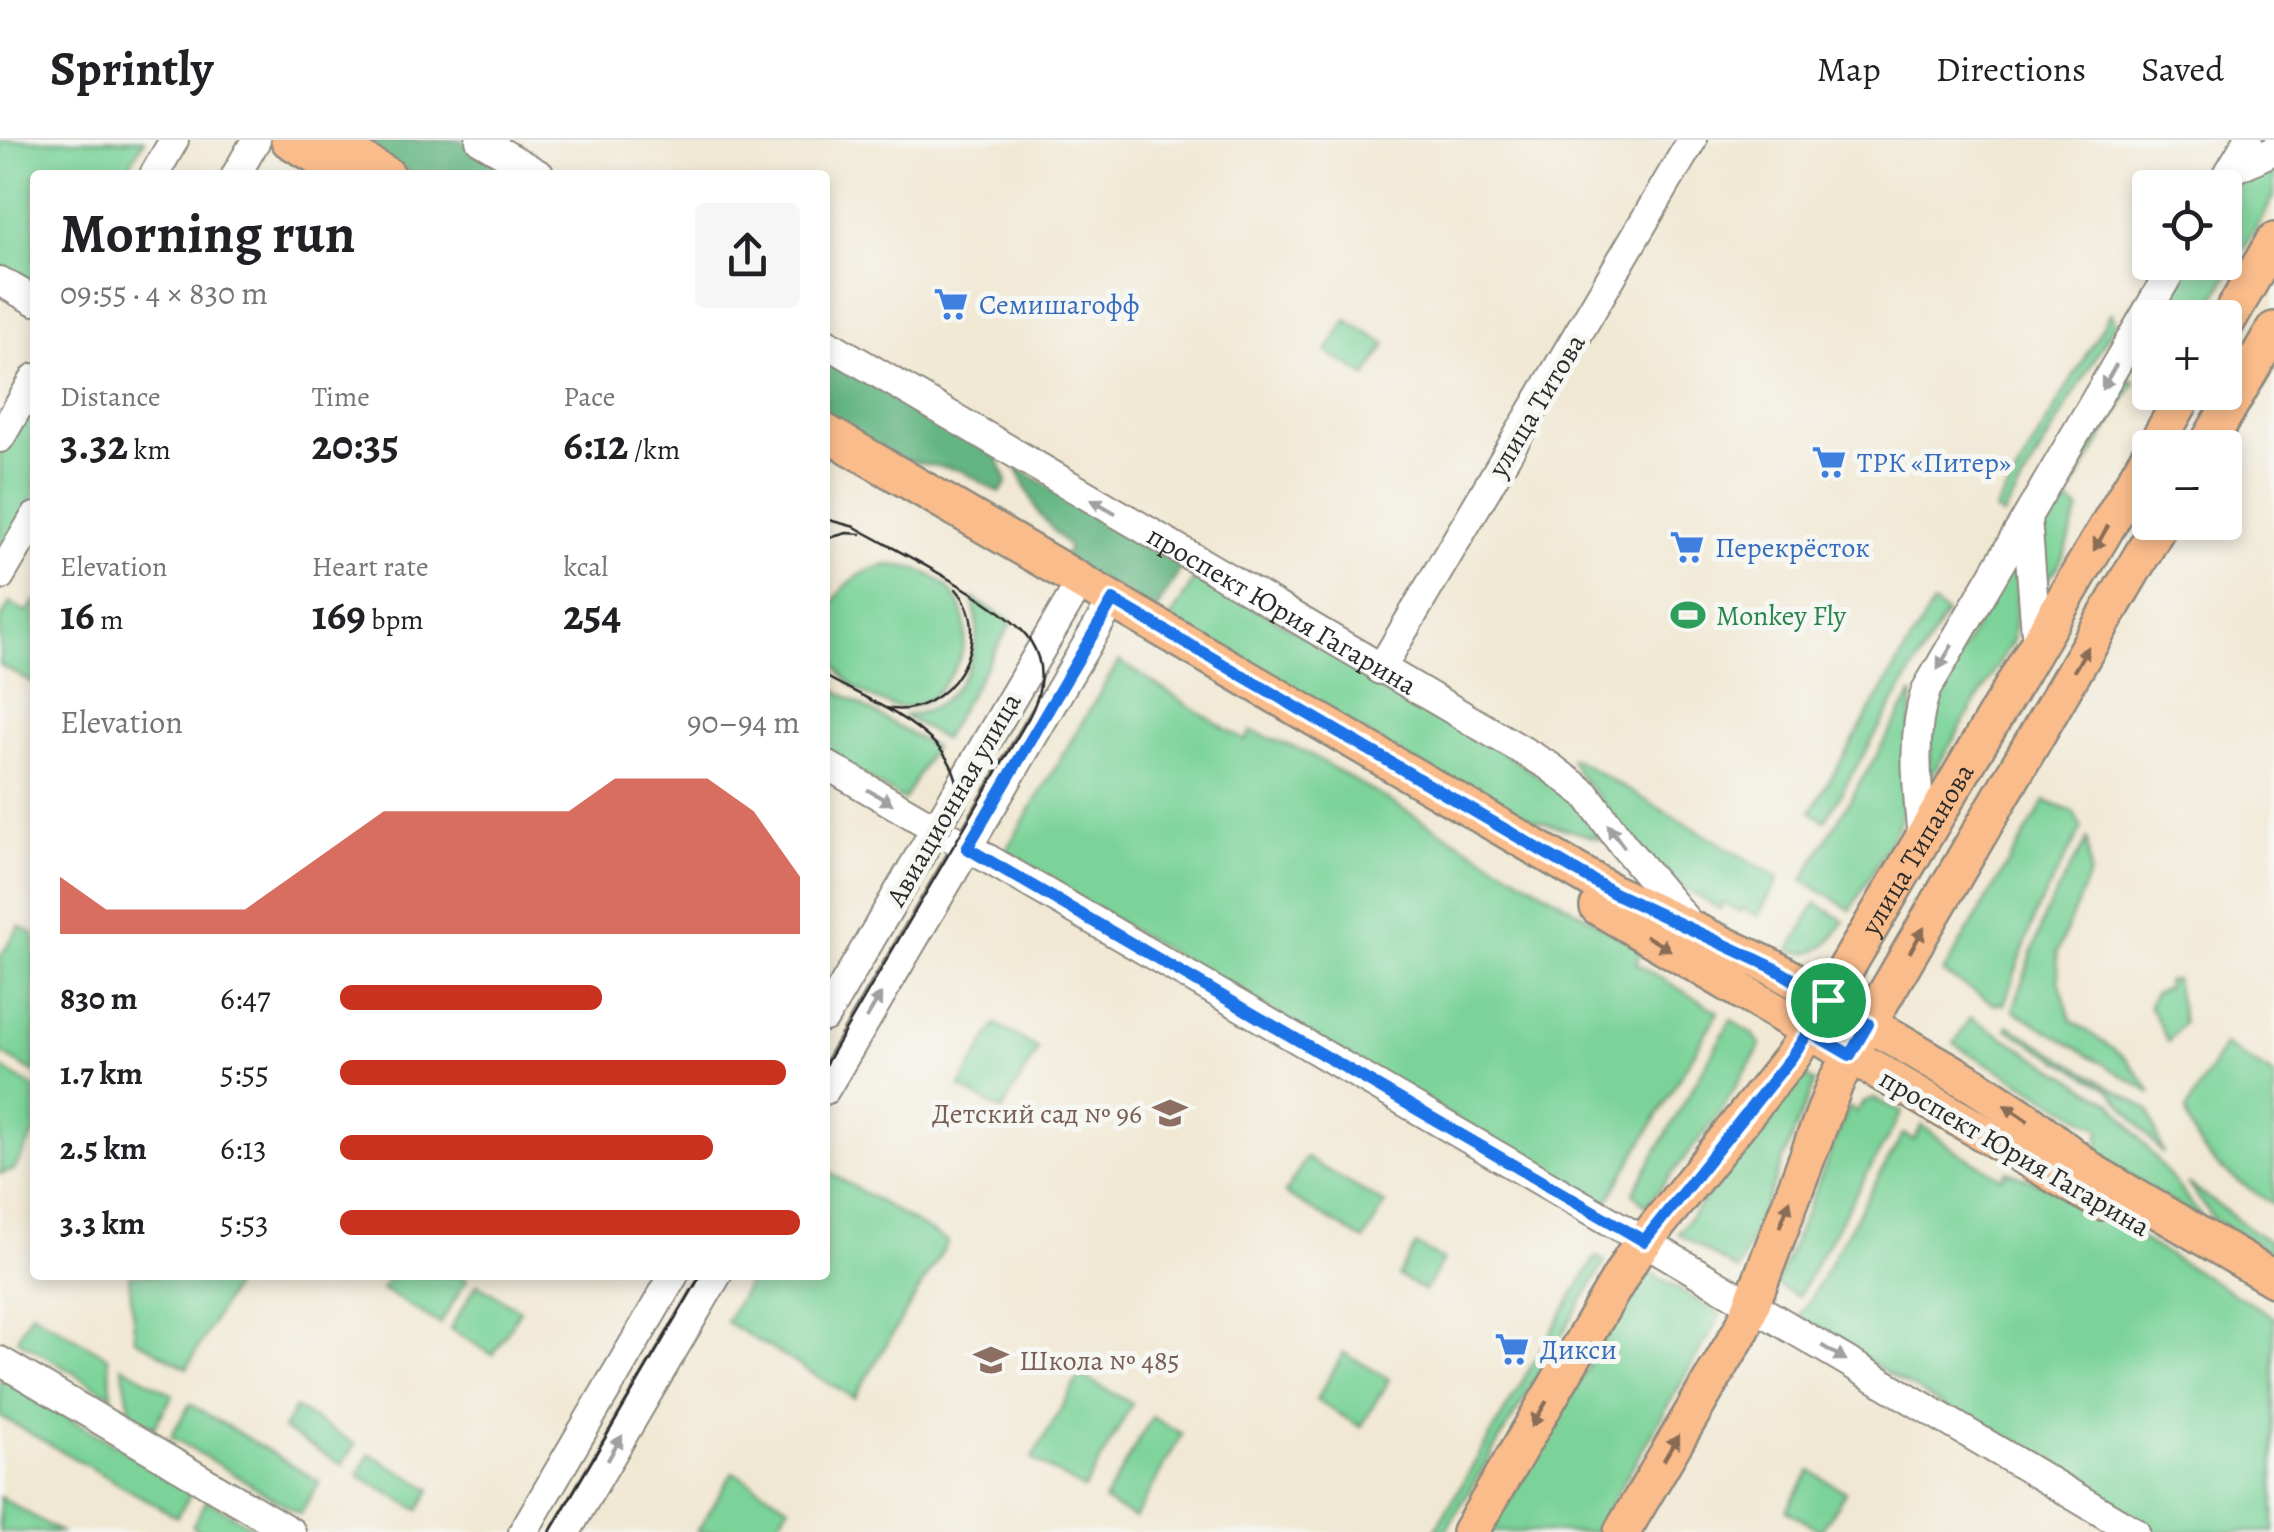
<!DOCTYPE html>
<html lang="en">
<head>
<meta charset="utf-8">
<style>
	body { margin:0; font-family:Alegreya,serif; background:#f6f6f6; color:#202124; height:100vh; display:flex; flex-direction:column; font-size:38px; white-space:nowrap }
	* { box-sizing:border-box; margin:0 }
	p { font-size:32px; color:#757577 }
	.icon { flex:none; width:55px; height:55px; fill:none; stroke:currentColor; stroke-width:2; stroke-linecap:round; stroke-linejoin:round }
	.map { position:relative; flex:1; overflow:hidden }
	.details { position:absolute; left:30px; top:30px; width:800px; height:1110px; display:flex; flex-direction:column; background:#fff; border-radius:10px; box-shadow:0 5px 15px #0003 }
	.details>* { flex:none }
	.fabs { position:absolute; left:2132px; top:30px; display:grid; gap:20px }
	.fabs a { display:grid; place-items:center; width:110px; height:110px; border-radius:10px; background:#fff; box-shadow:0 5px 15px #0003; font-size:50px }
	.pin { position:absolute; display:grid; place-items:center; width:85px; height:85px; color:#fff; margin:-42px; border:5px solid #fff; border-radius:50%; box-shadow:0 2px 10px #0007 }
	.round { display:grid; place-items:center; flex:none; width:105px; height:105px; border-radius:10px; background:#f6f6f6 }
	.summary { display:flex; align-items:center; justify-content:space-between; height:170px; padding:0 30px }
	h1 { font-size:55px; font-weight:700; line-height:75px }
	.metrics { display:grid; grid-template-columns:repeat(3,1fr); gap:15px; height:170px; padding:10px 30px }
	.metrics div { display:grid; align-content:center }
	.metrics b { font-size:42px; font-weight:700 }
	.metrics small { font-size:28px; font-weight:400 }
	.metrics p { font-size:28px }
	.chart { height:280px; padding:20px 30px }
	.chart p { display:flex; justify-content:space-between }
	.chart svg { width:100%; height:180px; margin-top:10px; fill:#c8321e; opacity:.7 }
	ul { padding:0 30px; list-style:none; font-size:32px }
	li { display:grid; grid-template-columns:160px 120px 1fr; align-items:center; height:75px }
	li i { height:25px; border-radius:12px; background:#c8321e }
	header { display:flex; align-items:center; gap:60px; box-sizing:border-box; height:140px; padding:0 50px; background:#fff; border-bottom:2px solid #e0e0e0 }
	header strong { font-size:48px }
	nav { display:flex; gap:55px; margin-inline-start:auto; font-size:35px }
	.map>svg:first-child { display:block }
	.green { fill:#7bd399; stroke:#537f62; stroke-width:2.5 }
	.forest { fill:#64b581; stroke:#487056; stroke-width:2.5 }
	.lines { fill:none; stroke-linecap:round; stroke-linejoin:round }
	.minor-casing { stroke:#8e8a7f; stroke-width:32 }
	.major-casing { stroke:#8e8a7f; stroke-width:40 }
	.minor { stroke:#fff; stroke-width:28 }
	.major { stroke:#fabc8b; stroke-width:35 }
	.tram { stroke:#2b2b2b; stroke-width:2.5 }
	.oneway { fill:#a0a0a0 }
	.oneway2 { fill:#886c56 }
	.route-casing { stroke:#fff; stroke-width:20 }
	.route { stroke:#1a73e8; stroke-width:12 }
	.labels { text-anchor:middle; stroke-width:10; stroke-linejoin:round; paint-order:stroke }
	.shop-label { font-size:28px; fill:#366cbe; stroke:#f6f6f2; text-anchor:start }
	.street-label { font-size:28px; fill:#2b2b2b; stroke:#f6f6f2 }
	.leisure-label { font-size:28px; fill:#27864d; stroke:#f6f6f2; text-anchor:start }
	.education-label { font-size:28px; fill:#785e54; stroke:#f6f6f2; text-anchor:end }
</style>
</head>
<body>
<header>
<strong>Sprintly</strong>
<nav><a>Map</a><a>Directions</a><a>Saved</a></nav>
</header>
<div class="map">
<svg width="2274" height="1392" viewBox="0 0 2274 1392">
	<rect width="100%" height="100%" fill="#f6f6f2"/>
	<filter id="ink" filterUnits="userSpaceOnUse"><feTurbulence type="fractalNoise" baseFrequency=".01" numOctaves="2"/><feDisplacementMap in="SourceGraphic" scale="20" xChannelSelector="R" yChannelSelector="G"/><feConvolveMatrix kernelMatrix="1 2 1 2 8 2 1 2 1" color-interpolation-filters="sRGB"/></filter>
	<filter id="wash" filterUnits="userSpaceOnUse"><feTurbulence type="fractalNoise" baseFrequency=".0048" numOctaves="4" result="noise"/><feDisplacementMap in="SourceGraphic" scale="40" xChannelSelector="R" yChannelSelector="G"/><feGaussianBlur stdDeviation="2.25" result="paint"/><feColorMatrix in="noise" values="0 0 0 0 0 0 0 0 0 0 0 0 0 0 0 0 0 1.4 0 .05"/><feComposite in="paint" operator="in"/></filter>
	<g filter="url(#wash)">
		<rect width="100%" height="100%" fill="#f1e8d3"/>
		<path class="green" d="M 0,0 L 144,0 L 124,35 L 35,35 L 35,147 L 0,126 Z
			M 2274,21 L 2274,57 L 2203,177 L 2156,178 L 2188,123 L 2225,122 C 2225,60 2215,54 2274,21 Z
			M 2111,172 L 2116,182 L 2003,376 L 1995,371 Z
			M 1346,180 L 1386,204 L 1367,236 L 1327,212 Z
			M 2122,234 L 2135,242 L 2070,353 L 2057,345 Z
			M 35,254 L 35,355 L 0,415 L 0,314 Z
			M 2053,353 L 2079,369 C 2071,392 2065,426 2045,441 L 2042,374 Z
			M 2015,417 L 2020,424 L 2013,500 L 1931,637 L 1928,635 L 1934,560 Z
			M 888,425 C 956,426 989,486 946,541 C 938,553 924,565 909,567 C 897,570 884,563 873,558 C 805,526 814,439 888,425 Z
			M 1198,434 L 1501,611 L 1579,662 L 1600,699 L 1491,667 L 1170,479 Z
			M 973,459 L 1012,482 L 943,599 L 904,576 C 948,571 973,535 977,491 C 978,481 974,469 973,459 Z
			M 35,461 L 35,544 L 0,525 L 0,481 L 10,463 L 27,473 Z
			M 1933,464 L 1946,473 L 1825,681 L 1811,672 Z
			M 1119,521 L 1245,601 L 1251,591 L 1304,611 L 1642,809 L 1636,823 L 1718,872 L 1605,1066 L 1003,715 Z
			M 825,544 L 933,607 L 904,660 L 825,613 Z
			M 1913,553 L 1906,649 L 1899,684 L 1851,770 L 1803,740 Z
			M 1573,618 L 1779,738 L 1758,776 L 1743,768 L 1740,772 L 1724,763 L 1720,769 L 1664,737 L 1577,632 L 1570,619 Z
			M 2045,661 L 2073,672 L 2082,688 L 2037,770 L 2004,865 L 1999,862 L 1996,865 L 1943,833 Z
			M 2087,699 L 2090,733 L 2057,812 L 2059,840 L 2071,880 L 2127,919 L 2153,954 L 2013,870 L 2046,772 Z
			M 1816,763 L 1844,781 C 1831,803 1817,819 1790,810 Z
			M 20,786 L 35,795 L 35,933 L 0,912 L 0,817 Z
			M 2175,839 L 2183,883 L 2168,902 L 2149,865 L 2154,854 L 2167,847 L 2166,841 Z
			M 1970,877 L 2112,963 L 2208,1085 L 2097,1016 L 2100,988 L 1954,904 Z
			M 1731,880 L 1753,894 L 1761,906 L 1715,980 L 1646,1066 L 1633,1053 Z
			M 996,884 L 1038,909 L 1002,971 L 960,947 Z
			M 2008,885 L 2149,970 L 2163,1014 L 2110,950 L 2007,889 Z
			M 2224,905 L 2274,936 L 2274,1065 C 2235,1038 2196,1021 2186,971 Z
			M 0,927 L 35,948 L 35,992 L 14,1030 L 0,1034 Z
			M 1803,935 L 1815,942 L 1738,1131 L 1678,1093 Z
			M 1874,959 L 1902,972 L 1798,1156 L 1777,1145 L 1778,1140 L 1849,967 L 1856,972 L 1863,963 Z
			M 1922,985 L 1953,1009 L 2002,1038 L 2007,1031 L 2058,1050 L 2274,1177 L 2274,1392 L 2157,1392 L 1798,1180 L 1903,994 L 1914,1000 Z
			M 1306,1018 L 1385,1064 L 1364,1100 L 1285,1054 Z
			M 825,1030 L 948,1102 L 854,1258 L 726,1182 L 753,1135 L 825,1135 Z
			M 2187,1043 L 2274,1106 L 2274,1114 L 2214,1079 Z
			M 1416,1105 L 1443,1120 L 1425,1151 L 1398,1136 Z
			M 1596,1116 L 1605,1122 L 1445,1392 L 1434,1392 Z
			M 1645,1129 L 1721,1175 L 1594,1392 L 1491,1392 Z
			M 129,1135 L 239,1135 L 187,1228 L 135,1199 Z
			M 391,1135 L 460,1135 L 467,1139 L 440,1184 L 382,1149 Z
			M 477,1144 L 520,1170 L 493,1215 L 450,1189 Z
			M 31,1172 L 108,1217 L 112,1256 L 17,1199 Z
			M 1344,1213 L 1389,1239 L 1361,1287 L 1316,1260 Z
			M 122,1226 L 173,1255 L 154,1287 L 131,1274 Z
			M 1080,1235 L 1132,1264 L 1084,1349 L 1032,1319 Z
			M 0,1238 L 193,1350 L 177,1377 L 0,1276 Z
			M 190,1264 L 320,1342 L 300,1374 L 171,1296 Z
			M 295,1268 L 355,1304 L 342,1325 L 283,1289 Z
			M 1152,1277 L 1182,1294 L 1135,1378 L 1104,1361 Z
			M 370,1314 L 431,1349 L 419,1370 L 358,1335 Z
			M 1811,1331 L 1845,1352 L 1821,1391 L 1786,1370 Z
			M 733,1332 L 789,1366 L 774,1392 L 697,1392 Z
			M 0,1357 L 60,1392 L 0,1392 Z
			M 207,1360 L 261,1392 L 202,1392 L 192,1386 Z"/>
		<path class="forest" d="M 352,0 L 460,0 L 519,35 L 412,35 Z
			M 825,215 L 998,317 L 1007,342 L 1000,353 L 960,330 L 901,320 L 825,276 Z
			M 1016,327 L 1183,425 L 1155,472 L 1063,418 L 1069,408 L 1039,374 Z"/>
	</g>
	<g filter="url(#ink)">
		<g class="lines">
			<g class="minor-casing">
				<g id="minor">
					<path d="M 480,0 L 540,35"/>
					<path d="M 2230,31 L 2274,10"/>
					<path d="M 154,35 L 174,0"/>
					<path d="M 236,35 L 256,0"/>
					<path d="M 2220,48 L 2248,0"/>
					<path d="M 0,141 L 35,161"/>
					<path id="s1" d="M 825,202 L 1549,626 L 1586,654 L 1623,705 L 1691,786"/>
					<path d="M 0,298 L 35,238"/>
					<path d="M 2027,378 L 2037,506"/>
					<path d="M 0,436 L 35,377"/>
					<path d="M 1380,530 L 1692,0"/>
					<path d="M 825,624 L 1644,1101 L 2135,1392"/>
					<path d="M 1922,700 C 1918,652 1910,598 1926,550 L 2176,122"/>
					<path d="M 825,877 L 1081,441"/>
					<path d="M 825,950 L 1113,460"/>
					<path d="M 0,1221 L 291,1392"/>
					<path d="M 523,1392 L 674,1135"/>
					<path d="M 566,1392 L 717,1135"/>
				</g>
			</g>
			<g class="major-casing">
				<g id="major">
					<path d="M 289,0 L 349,35"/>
					<path d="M 332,3 L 387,35"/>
					<path d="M 2225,185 L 2274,101"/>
					<path d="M 825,292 L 1614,753 L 1772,827 L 1974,945 L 2027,980 L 2093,1032 L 2274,1139"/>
					<path d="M 2154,308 L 2186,252"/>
					<path d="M 2205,308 L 2274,190"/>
					<path d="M 1598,767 L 2101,1062"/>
					<path id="s2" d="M 1470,1392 L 1632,1117 L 1791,918 L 1809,891 L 2150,314"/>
					<path d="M 1622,1392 L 1743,1187 L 1835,944 L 1850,915 L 2161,382"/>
				</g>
			</g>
			<use href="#minor" class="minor"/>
			<use href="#major" class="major"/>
			<path class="tram" d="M 825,379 L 855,387 C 895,410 1010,466 1031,502 C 1046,526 1042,553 1029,577 L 825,925
				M 825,399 L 847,393 L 861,394
				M 825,536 C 883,569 991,606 949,692
				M 886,568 C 948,581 999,497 956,449
				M 550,1392 L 701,1135"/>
		</g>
		<defs><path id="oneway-solid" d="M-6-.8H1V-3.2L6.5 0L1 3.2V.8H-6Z" transform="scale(2.5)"/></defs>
		<g class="oneway">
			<use href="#oneway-solid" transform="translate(2109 237) rotate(120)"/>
			<use href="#oneway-solid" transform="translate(1103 366) rotate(-150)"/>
			<use href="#oneway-solid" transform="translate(1945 517) rotate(121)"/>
			<use href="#oneway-solid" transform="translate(880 657) rotate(30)"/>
			<use href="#oneway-solid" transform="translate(1616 696) rotate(-126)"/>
			<use href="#oneway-solid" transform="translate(874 866) rotate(-60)"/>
			<use href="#oneway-solid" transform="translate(1834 1213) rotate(31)"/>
			<use href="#oneway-solid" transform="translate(615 1308) rotate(-60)"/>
		</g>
		<g class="oneway2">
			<use href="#oneway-solid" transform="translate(2101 398) rotate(120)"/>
			<use href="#oneway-solid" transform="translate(2081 519) rotate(-60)"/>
			<use href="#oneway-solid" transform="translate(1917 800) rotate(-60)"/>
			<use href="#oneway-solid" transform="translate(1658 803) rotate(30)"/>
			<use href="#oneway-solid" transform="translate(2016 973) rotate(-146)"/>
			<use href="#oneway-solid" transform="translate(1785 1073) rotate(-69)"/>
			<use href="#oneway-solid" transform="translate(1539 1274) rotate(121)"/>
			<use href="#oneway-solid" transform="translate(1671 1308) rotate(-60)"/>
		</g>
	</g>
	<g class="lines" filter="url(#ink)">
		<g class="route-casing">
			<path id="route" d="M 1113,460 L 1614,753 L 1772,827 L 1868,884 L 1850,915 L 1809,891 L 1791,918 L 1644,1101 L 967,708 Z"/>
		</g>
		<use href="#route" class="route"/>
	</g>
	<defs>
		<g id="supermarket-bare" transform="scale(2.7)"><path d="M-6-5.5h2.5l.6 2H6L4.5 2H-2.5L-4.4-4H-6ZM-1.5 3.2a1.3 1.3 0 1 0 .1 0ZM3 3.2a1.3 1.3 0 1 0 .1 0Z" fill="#3f7fe0" stroke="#f6f6f2" stroke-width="2.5" paint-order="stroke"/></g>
		<g id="stadium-bare" transform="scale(2.7)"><path d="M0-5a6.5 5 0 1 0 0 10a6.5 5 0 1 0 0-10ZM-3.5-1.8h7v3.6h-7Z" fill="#2e9e5b" stroke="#f6f6f2" stroke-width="2.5" paint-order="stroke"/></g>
		<g id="school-bare" transform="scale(2.7)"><path d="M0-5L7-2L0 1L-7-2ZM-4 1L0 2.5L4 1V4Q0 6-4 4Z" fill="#8d6e63" stroke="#f6f6f2" stroke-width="2.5" paint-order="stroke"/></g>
	</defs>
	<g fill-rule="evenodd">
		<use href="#supermarket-bare" x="951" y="164"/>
		<use href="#supermarket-bare" x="1829" y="322"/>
		<use href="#supermarket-bare" x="1687" y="407"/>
		<use href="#stadium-bare" x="1688" y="475"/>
		<use href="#school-bare" x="1170" y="973"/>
		<use href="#supermarket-bare" x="1512" y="1209"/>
		<use href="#school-bare" x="991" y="1220"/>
	</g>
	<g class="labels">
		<g class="shop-label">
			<text x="979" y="174">Семишагофф</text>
			<text x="1857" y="332">ТРК «Питер»</text>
			<text x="1715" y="417">Перекрёсток</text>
			<text x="1540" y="1219">Дикси</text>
		</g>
		<g class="street-label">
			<text transform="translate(1536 265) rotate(-59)" y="10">улица Титова</text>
			<text dy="10" stroke="none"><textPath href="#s1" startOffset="530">проспект Юрия Гагарина</textPath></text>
			<text transform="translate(953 659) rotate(-60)" y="10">Авиационная улица</text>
			<text dy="10" stroke="none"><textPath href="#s2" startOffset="818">улица Типанова</textPath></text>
			<text transform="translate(2015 1012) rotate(30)" y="10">проспект Юрия Гагарина</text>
		</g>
		<g class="leisure-label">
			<text x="1716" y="485">Monkey Fly</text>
		</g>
		<g class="education-label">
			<text x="1142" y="983">Детский сад № 96</text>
			<text x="1019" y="1230" text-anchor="start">Школа № 485</text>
		</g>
	</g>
</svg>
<div class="fabs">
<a><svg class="icon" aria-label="locate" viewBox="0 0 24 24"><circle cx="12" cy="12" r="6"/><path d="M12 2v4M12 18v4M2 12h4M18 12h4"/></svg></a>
<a>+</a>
<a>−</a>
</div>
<div class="pin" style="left:1828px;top:860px;background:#1e9e55"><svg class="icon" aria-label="arrive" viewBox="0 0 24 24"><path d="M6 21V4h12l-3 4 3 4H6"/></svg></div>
<section class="details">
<div class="summary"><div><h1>Morning run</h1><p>09:55 · 4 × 830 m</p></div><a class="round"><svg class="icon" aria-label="share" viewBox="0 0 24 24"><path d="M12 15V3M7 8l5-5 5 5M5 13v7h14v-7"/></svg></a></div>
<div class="metrics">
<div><p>Distance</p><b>3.32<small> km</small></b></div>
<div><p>Time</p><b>20:35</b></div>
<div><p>Pace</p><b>6:12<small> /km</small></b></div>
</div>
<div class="metrics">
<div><p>Elevation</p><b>16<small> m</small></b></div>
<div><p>Heart rate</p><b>169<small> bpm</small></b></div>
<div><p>kcal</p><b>254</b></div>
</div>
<div class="chart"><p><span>Elevation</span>90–94 m</p>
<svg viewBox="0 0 160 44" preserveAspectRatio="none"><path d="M0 44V30L10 38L20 38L30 38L40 38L50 30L60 22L70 14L80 14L90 14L100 14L110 14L120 6L130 6L140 6L150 14L160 30V44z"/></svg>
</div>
<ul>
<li><b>830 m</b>6:47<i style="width:57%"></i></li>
<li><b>1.7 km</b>5:55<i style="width:97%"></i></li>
<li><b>2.5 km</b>6:13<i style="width:81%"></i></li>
<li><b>3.3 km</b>5:53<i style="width:100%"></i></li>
</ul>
</section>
</div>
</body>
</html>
